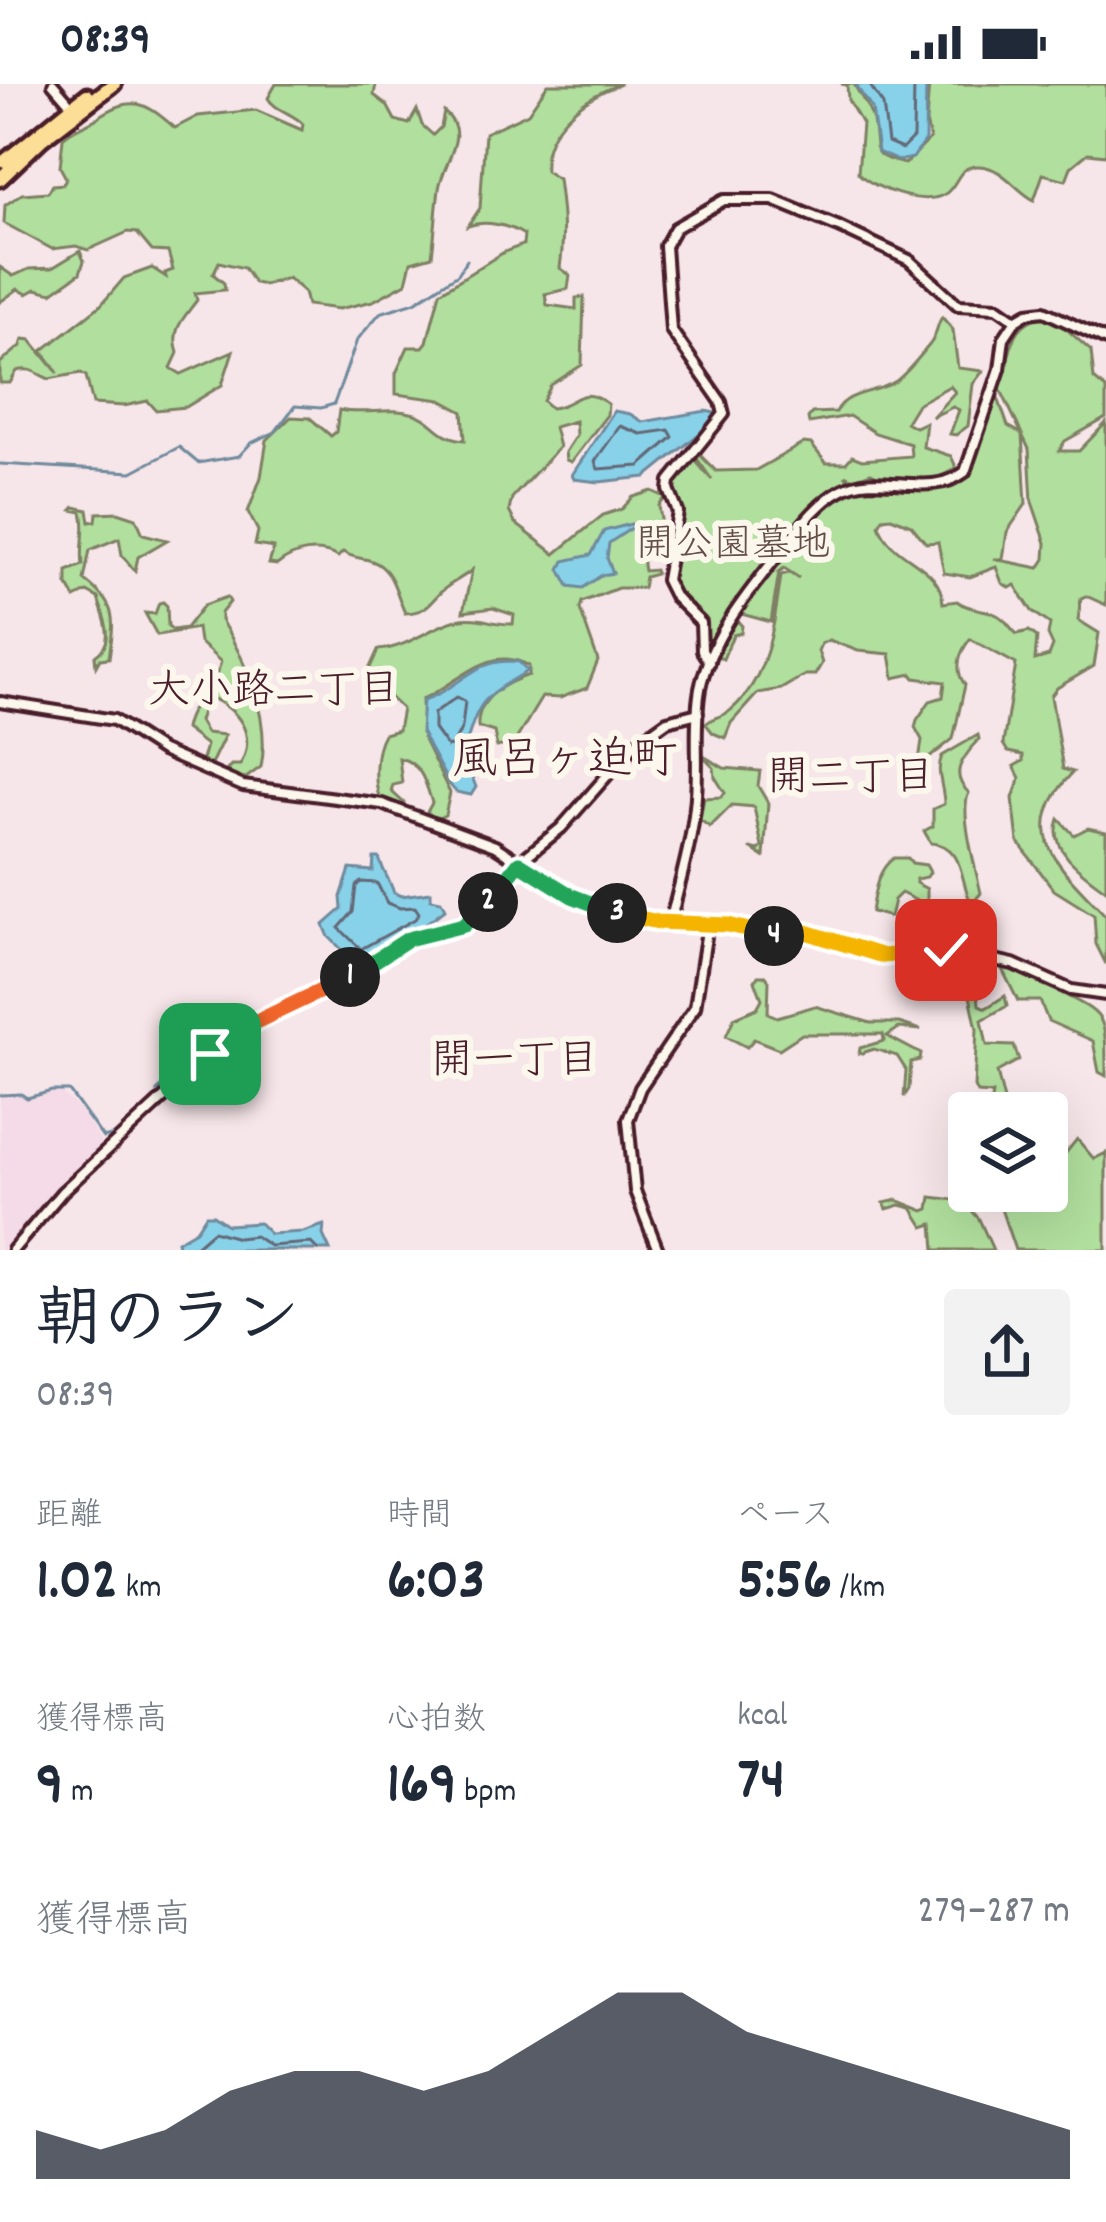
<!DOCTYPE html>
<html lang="ja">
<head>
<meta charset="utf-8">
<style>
	body { margin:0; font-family:Dekko,"Klee One",sans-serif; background:#f2f2f3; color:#1f2937; height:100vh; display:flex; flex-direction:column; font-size:45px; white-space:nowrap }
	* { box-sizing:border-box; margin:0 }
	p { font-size:39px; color:#747a83 }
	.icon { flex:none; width:66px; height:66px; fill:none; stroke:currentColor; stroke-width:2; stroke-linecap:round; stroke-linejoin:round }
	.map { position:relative; height:1166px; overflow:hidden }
	.drawer { display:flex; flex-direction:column; background:#fff; flex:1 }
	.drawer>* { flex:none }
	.controls { position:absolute; left:948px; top:1008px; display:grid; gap:24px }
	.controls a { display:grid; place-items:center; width:120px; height:120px; border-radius:12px; background:#fff; box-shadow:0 12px 48px #0002; font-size:60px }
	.pin { position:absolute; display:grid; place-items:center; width:102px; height:102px; color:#fff; margin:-51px; border-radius:24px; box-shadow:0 6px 18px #0006 }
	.km { position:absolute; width:60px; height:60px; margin:-30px; border-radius:50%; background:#222; color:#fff; font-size:33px; line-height:60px; text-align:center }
	.round { display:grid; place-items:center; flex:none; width:126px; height:126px; border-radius:12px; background:#f2f2f3 }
	.head { display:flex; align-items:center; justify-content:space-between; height:204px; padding:0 36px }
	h1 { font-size:66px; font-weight:800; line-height:90px }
	.stats { display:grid; grid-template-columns:repeat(3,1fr); gap:18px; height:204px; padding:12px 36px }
	.stats div { display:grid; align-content:center }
	.stats b { font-size:60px; font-weight:800 }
	.stats small { font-size:33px; font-weight:400 }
	.stats p { font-size:33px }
	.chart { height:336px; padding:24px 36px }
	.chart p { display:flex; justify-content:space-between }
	.chart svg { width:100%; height:216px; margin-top:12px; fill:#111827; opacity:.7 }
	.status { display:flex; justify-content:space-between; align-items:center; height:84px; padding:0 60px; background:#fff; direction:ltr }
	.status svg { height:33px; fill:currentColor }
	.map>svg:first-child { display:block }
	.built { fill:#f5dbe7 }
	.green { fill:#b1df9e; stroke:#7e7f64; stroke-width:3; fill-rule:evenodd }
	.water { fill:#88d2e9; stroke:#6f8a9d; stroke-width:3 }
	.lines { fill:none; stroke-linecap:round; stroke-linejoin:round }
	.shore { stroke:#636777; stroke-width:3 }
	.stream { stroke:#6f8a9d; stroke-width:3 }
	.tertiary-casing { stroke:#4a1f2b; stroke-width:16 }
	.trunk-casing { stroke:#4a1f2b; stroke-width:21 }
	.tertiary { stroke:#fbf7ec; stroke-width:8 }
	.trunk { stroke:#fcde96; stroke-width:12 }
	.split-1-casing { stroke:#fff; stroke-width:24 }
	.split-2-casing { stroke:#fff; stroke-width:24 }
	.split-3-casing { stroke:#fff; stroke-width:24 }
	.split-4-casing { stroke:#fff; stroke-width:24 }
	.split-5-casing { stroke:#fff; stroke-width:24 }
	.split-1 { stroke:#f0652b; stroke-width:15 }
	.split-2 { stroke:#22a559; stroke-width:15 }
	.split-3 { stroke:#22a559; stroke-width:15 }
	.split-4 { stroke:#f5b400; stroke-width:15 }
	.split-5 { stroke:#f5b400; stroke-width:15 }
	.labels { text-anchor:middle; stroke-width:12; stroke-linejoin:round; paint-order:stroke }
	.park-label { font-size:39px; fill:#644f48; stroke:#fbf7ec }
	.neighbourhood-label { font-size:42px; fill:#4a1f2b; stroke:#fbf7ec }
	.quarter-label { font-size:45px; fill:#4a1f2b; stroke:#fbf7ec }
</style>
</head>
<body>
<div class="status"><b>08:39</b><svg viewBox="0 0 49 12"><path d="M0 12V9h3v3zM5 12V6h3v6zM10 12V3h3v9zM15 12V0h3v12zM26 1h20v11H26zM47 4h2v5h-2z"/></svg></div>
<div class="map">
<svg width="1106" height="1166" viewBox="0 0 1106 1166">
	<rect width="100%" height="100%" fill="#f7e6e9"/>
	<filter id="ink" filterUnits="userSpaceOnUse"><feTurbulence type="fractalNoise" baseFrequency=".00833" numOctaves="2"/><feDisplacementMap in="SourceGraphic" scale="24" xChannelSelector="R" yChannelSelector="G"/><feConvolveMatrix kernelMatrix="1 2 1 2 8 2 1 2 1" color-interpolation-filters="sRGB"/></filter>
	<g filter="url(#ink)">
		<path class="built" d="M 59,1006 L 85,1031 L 102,1061 L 7,1166 L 0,1166 L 0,1011 L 34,1012 Z"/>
		<path class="green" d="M 276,0 L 376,0 L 374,11 L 387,21 L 395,36 L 409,40 L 417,26 L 422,41 L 433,51 L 441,43 L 444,28 C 472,50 442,79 439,105 C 436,127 435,149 432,172 L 411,178 L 406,199 L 373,217 L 339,225 L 307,221 L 304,208 L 288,194 L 264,201 L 254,199 L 244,184 L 219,178 L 213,190 L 224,199 L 225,206 L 195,209 L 197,216 C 184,234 170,245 178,269 L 171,284 L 181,290 L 233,267 L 222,301 L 186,323 L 156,326 L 148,317 L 124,322 L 93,320 L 86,292 L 81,289 L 49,295 C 35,289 32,283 17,287 L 10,299 L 0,299 L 0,279 L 21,262 L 23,255 L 31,256 L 58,289 L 42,267 L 101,221 L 124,194 L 152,184 L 166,193 L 165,189 L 173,186 L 168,168 L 152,167 L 137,149 L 128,148 L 88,166 L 76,162 L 52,165 L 4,139 L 5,121 L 22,110 L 48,108 L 53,101 L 63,100 L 66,94 L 60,83 L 63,54 C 74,43 84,43 97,34 C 133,10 145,18 175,44 L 198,32 L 256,26 L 302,46 L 303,40 C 293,29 274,26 268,14 Z
			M 548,0 L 621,0 C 583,13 542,44 545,87 L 558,95 C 562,125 565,153 560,184 L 570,191 L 568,205 L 545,210 L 547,221 L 576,225 L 576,214 L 584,213 L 582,281 L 551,301 L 543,317 L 551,324 C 577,322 579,299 608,320 L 607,331 L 571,378 L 566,376 L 565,368 L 576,351 L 575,337 L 554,343 L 559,363 L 512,414 L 509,427 L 515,439 L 555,470 L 603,431 L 622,425 L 633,413 L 652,407 L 666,413 L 659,422 L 663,449 C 646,458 640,467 644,487 L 655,486 L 656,490 L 645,493 L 643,504 L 618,504 L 582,518 L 580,525 L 598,577 L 587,604 L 560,614 L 542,613 L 514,659 L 497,663 L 494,648 L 478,643 C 476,615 504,599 529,591 L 529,582 C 488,558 457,602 422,615 L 423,654 L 450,709 L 445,731 L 436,735 L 427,728 L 432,719 C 426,700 422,679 399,674 L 402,699 L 393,701 L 391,707 L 404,719 L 402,722 L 380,715 C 373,698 375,665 384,650 L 398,646 L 402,625 L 377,601 L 376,594 L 367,590 L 378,566 C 408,564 429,543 457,536 C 478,531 494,541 513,540 L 514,531 L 493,524 L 463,528 L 472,486 C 464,493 456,496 447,503 C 430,515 431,528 405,529 C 396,511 394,485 372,477 C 361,473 354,475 343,468 L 338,473 C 318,462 294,467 277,481 L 269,480 L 274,464 L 255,461 L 258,447 L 248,428 L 261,393 L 267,356 L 291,333 L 310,334 L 331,352 L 336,348 L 339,326 C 365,332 389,322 415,330 C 436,337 436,353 465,356 L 463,328 L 441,316 L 396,310 L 396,289 L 408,263 L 423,263 L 427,258 L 440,208 L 504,168 L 523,161 L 524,151 C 509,141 485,136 468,142 L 480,124 L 485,49 L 528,29 Z
			M 841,0 L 854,0 C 860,12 870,24 873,37 C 879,67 868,72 905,80 L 930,55 L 926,38 L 929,0 L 1106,0 L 1106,71 L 1088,69 L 1071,83 L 1066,96 L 1043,90 L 1034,116 C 1015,106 1003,83 979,82 C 957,81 959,101 945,110 C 924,123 874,105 858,89 L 862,40 L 848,16 L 847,1 Z
			M 80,167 L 84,177 L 80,189 L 52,209 L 36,205 L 27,210 L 18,205 L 0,218 L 0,183 L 13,192 L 29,185 L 52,184 Z
			M 1044,232 L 1055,235 L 1091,267 L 1094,295 L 1106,305 L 1106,334 L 1065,357 L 1059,367 L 1079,367 L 1106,339 L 1106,521 L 1086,512 L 1081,514 L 1078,536 L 1099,549 L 1094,582 L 1057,604 L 1051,612 L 1063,685 L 1073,688 C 1015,750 1060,783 1106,832 L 1106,880 L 1096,860 L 1094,831 L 1054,806 L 1018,758 L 1013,714 L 1020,694 L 1014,682 L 1023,677 L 1023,671 L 1008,668 L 1003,660 L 1016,580 L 970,555 C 959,569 954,586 965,601 L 953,655 L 923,679 L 919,677 L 922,656 L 915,643 L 917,636 L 930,617 L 943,613 L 945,598 L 915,594 L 912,590 L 894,594 L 890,570 L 858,567 L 829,556 L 821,560 L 818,567 L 822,579 L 815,591 L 805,591 L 781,605 L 758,609 L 731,639 L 725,654 L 713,649 L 706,640 C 715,631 722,634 731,626 C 769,594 775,537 781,491 L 789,489 L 799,494 L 784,484 L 779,488 L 771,538 L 738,529 L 735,534 L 742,542 L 741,549 L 733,551 L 723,575 L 708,568 L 704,534 L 670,501 L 669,487 L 681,425 L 672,401 L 693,374 L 712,396 L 696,373 L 697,368 L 716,387 L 756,386 L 804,359 L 811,360 L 826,379 L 846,379 L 852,372 L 862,376 L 911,372 L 910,360 L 875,349 L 849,332 L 809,339 L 808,334 L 812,329 L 836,328 C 847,306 877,310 896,297 C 908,288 921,271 930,260 C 937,252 936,242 942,233 L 953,246 L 958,284 L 983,287 L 973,300 L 968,342 L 956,351 L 950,350 L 959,326 L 953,323 L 932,333 L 955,308 L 950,302 L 917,320 L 906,338 L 915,343 L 926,338 L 923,363 L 951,372 L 956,383 C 935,401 895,403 871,389 L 854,395 L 845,391 L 856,404 L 908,406 L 964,394 L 971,389 L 992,312 L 998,314 L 1008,342 L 1022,350 L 1026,420 L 1007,448 L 1003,475 L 994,475 L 1039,484 L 1045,475 L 1046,459 L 1032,418 L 1029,365 L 998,300 C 1014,273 1006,239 1044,232 ZM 891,433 L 911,441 L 926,459 L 938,458 L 944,489 L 970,493 L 996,483 L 1002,499 L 1010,504 L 1015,501 L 1032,527 L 1050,540 L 1048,551 L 1053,562 L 1049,572 L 1035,576 L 1037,553 L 1029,547 L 1017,550 C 1012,546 1008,539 1003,535 C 990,523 970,528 957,517 L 943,519 C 941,479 892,478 879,441 L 883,434 Z
			M 75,423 L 88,426 L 90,438 L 96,437 L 97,429 L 118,428 L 136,434 L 143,450 L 167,456 L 138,473 L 135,487 L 122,471 L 119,454 L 90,466 L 84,496 C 119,522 114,536 109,574 L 100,575 L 96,582 L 95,572 C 117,558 104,535 98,514 L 87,508 L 75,514 L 67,500 L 67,487 L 83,481 C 80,463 87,445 82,428 L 72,426 Z
			M 227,513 L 230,518 L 221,529 L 221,536 C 246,576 271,635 261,683 L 246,694 L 233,692 L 227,686 L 231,681 L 240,681 C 258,649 237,624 207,612 L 199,637 L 206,649 L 225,651 L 210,682 L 202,676 L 206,661 L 185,645 C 189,619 215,603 221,578 L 199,558 L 197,544 L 157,551 L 145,529 L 155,530 L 159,519 L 163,518 L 167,522 L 168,542 L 173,546 L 186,544 L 204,521 Z
			M 978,651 L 979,655 C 965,672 947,689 969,709 C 959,727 976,786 981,809 L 972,820 C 959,799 966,761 931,759 L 924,747 L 933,742 L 933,725 L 944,720 C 944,703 935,688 942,672 Z
			M 700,670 L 724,684 L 760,687 L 758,702 L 768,719 L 764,773 L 750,764 L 759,766 L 762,763 L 754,723 L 732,721 L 710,743 L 700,736 L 704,714 L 721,713 L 725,709 L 715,693 L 714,684 Z
			M 1059,735 L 1074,751 L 1088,744 L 1106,748 L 1106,806 C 1083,789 1048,767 1059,735 Z
			M 894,774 L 908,774 L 912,779 L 926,781 L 930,788 L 927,793 L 916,795 L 916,799 L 927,805 L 927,817 L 950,831 L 956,840 L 952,841 L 935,826 L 901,809 L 894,816 L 890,833 L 871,828 C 874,810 877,785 894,774 Z
			M 1000,881 C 1020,886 1035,897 1054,905 C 1106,933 1106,926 1106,992 L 1099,988 L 1093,957 L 1048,937 L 1040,917 L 1018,917 Z
			M 972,890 L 985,893 L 987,901 L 978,908 L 979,921 L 986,924 L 1005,912 L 1007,922 L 982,936 L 987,961 L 1014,962 L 1019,976 L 997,988 L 1007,1029 L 978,1029 L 990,1022 L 992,1010 L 977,1009 L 974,1003 L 977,945 L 970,912 Z
			M 758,892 L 766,892 L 769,897 L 768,929 L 777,933 L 815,922 L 871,939 L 899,939 L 921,946 L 899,944 L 887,952 L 921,970 L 920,976 L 911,978 L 909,1005 L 904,1013 L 906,986 L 897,972 L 874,965 L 859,970 L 860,964 L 884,957 L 883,950 L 802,950 L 779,965 L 754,955 L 747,963 L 726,952 L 734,934 L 757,924 L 762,915 L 755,897 Z
			M 1077,1055 L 1094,1075 L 1106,1069 L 1106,1166 L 1015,1166 L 1000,1122 L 1001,1107 L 1060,1109 L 1057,1099 L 1047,1099 L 1047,1062 L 1062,1074 Z
			M 931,1113 L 964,1117 L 979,1135 L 993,1166 L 935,1166 L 933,1140 L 924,1143 L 912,1124 L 900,1121 L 887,1125 L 884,1119 L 897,1116 L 924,1127 L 929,1125 Z"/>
		<path class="water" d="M 855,0 L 926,0 L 925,56 L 913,74 L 898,77 L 878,68 L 872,25 Z
			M 614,327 L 630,330 L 643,338 L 706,327 L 719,330 L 719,334 L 646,393 L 599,398 L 574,395 L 572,391 Z
			M 631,440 L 633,443 L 609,459 L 607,474 L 613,489 L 602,491 L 583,504 L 569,502 L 560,485 L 564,477 L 591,471 L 604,447 Z
			M 509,577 L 519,578 L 528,587 C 480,615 479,616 463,670 L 476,703 L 471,711 L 456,708 L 449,700 L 421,648 L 423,616 C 456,607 472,577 509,577 Z
			M 374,774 L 379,774 C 383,788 390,796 394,809 L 401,812 L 431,808 L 431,815 L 441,817 L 445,825 C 420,846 389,862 358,881 L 329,853 L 324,841 L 342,825 L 341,813 L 350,785 L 373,787 Z
			M 206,1131 L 213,1131 L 227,1141 L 259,1139 L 270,1150 L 303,1148 L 324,1141 L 323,1151 L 330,1166 L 179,1166 L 177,1157 L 196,1146 Z"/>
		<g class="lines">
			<path class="shore" d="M 869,0 L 883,21 L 888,59 L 902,65 L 913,54 L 914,0
				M 620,342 L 641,350 L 669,346 L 673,353 L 640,382 L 598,385 L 595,377 Z
				M 457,613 L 465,617 L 462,643 L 453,661 L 447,663 L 434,645 L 434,629 Z
				M 361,798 L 377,799 L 387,819 L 400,824 L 415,823 L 419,829 L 415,835 L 361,865 L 339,844 L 353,828 L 356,802 Z
				M 191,1166 L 213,1147 L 238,1154 L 255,1152 L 270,1162 L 311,1159 L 318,1166"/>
			<path class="stream" d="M 0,380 L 132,388 L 179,363 L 198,379 L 239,372 L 251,359 L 275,348 L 295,322 L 321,324 L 334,320 L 357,256 L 380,229 L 415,218 L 458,190 L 467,176
				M 157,1007 L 207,963
				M 0,1011 L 21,1010 L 27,1014 L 52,1007 L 69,1007 L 103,1054 L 115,1051 L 130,1037"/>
			<g class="tertiary-casing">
				<path id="tertiary" d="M 53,0 L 72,22
					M 709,578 L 702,567 L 701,539 L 674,512 L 666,496 L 678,428 L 669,406 L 670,397 L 724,330 L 721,318 L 671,246 L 665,162 L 675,144 L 724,116 L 773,116 L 839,143 L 909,176 L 958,221 L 997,223 L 1016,236
					M 0,618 L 114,636 L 162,667 L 243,702 L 382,720 L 495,762 L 571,812 L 629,833 L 670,839 L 721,840 L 772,852 L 806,848 L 883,872 L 954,867 L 1013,880 L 1071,906 L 1106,911
					M 670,839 C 679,801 691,762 695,723 C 700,684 693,644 700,605 C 710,555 747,510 778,471 C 795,450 816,419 841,406 C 878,385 928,416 965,388 L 1000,285 L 1004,254 L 1016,236 L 1028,229 L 1044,227 L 1106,256
					M 13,1166 L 62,1108 L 223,959 L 243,944 L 362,886 L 408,855 L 457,844 L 469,837 L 512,784 L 561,744 L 635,660 L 667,637 L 698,629
					M 658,1166 L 635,1107 L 628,1036 L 640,1004 L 695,923 L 708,840"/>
			</g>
			<g class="trunk-casing">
				<path id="trunk" d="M 5,77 L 87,11
					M 0,95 L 42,55 L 114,0"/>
			</g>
			<use href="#tertiary" class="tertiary"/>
			<use href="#trunk" class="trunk"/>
		</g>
	</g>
	<g class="lines" filter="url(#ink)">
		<g class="split-1-casing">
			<path id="split-1" d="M 210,970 L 243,944 L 350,893"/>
		</g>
		<g class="split-2-casing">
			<path id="split-2" d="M 350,893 L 408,855 L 464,841 L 488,818"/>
		</g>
		<g class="split-3-casing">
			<path id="split-3" d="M 488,818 L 519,779 L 572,812 L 617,829"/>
		</g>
		<g class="split-4-casing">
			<path id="split-4" d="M 617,829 L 658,838 L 728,841 L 774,852"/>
		</g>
		<g class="split-5-casing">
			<path id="split-5" d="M 774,852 L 806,848 L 883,872 L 946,866"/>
		</g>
		<use href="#split-1" class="split-1"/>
		<use href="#split-2" class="split-2"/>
		<use href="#split-3" class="split-3"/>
		<use href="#split-4" class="split-4"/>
		<use href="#split-5" class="split-5"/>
	</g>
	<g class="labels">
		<g class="park-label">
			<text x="733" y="471">開公園墓地</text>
		</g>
		<g class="neighbourhood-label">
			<text x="274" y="618">大小路二丁目</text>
			<text x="851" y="705">開二丁目</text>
			<text x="515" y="988">開一丁目</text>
		</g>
		<g class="quarter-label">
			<text x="565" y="688">風呂ヶ迫町</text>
		</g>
	</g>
</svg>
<div class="controls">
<a><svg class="icon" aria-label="layers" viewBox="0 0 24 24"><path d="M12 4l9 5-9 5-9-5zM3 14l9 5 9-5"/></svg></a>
</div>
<div class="pin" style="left:210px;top:970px;background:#1e9e55"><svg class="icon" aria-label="arrive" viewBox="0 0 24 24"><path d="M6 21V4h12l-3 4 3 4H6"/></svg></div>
<div class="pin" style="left:946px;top:866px;background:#d93025"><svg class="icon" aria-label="check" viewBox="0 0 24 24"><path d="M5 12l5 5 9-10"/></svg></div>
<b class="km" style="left:350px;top:893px">1</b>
<b class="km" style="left:488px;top:818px">2</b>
<b class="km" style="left:617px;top:829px">3</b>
<b class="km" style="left:774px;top:852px">4</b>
</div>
<section class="drawer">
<div class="head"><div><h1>朝のラン</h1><p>08:39</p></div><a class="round"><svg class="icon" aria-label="share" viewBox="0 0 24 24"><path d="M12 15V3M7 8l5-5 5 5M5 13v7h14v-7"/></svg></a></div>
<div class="stats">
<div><p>距離</p><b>1.02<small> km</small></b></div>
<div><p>時間</p><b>6:03</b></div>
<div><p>ペース</p><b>5:56<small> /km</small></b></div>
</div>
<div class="stats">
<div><p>獲得標高</p><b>9<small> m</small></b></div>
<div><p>心拍数</p><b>169<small> bpm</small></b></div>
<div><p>kcal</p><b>74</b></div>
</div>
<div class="chart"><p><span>獲得標高</span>279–287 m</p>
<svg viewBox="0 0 160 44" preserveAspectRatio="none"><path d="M0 44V34L10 38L20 34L30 26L40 22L50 22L60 26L70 22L80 14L90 6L100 6L110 14L120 18L130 22L140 26L150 30L160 34V44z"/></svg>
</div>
</section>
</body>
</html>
